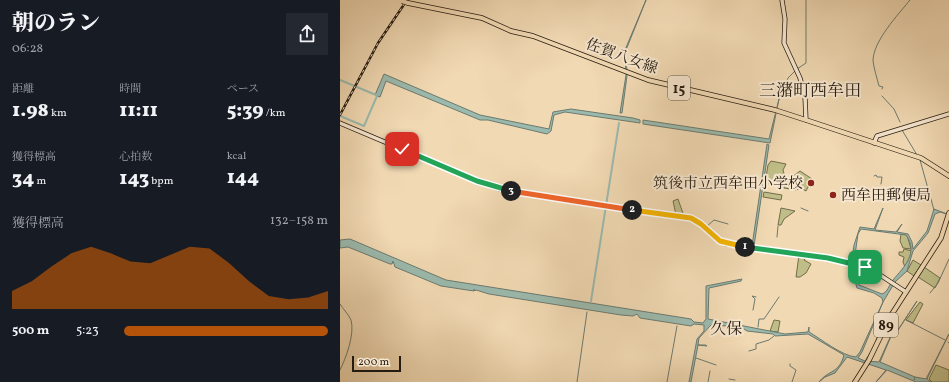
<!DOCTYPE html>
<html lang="ja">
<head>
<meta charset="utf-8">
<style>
	body { margin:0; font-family:Vollkorn,"Noto Serif JP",serif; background:#242831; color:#f1f3f6; height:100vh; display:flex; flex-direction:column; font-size:15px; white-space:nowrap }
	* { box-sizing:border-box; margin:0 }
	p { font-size:13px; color:#9ea1a6 }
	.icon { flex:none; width:22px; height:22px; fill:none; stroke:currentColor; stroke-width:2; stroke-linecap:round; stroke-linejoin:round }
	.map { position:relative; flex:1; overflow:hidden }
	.sheet { display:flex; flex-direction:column; background:#171b24; width:340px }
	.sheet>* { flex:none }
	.scale { position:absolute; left:12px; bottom:10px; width:49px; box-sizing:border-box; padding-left:4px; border:2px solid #261b10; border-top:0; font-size:11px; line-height:14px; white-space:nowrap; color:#261b10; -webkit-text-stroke:3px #f6e6ce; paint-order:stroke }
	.pin { position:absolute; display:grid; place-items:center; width:34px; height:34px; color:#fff; margin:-17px; border-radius:8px; box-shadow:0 2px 6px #0006 }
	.km { position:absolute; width:20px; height:20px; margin:-10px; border-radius:50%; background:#222; color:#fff; font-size:11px; line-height:20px; text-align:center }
	.round { display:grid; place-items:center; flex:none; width:42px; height:42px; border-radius:0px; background:#242831 }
	.summary { display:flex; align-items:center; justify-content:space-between; height:68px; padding:0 12px }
	h1 { font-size:22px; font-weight:800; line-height:30px }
	.stats { display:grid; grid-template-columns:repeat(3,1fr); gap:6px; height:68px; padding:4px 12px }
	.stats div { display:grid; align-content:center }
	.stats b { font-size:20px; font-weight:800 }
	.stats small { font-size:11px; font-weight:400 }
	.stats p { font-size:11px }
	.chart { height:112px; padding:8px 12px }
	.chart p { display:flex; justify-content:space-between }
	.chart svg { width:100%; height:72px; margin-top:4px; fill:#b45309; opacity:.7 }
	ul { padding:0 12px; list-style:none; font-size:13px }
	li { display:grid; grid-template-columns:64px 48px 1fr; align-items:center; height:30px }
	li i { height:10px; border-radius:5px; background:#b45309 }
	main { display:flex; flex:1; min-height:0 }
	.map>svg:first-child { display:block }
	.green { fill:#c0be88; stroke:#736c4c }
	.water { fill:#9bbaae; stroke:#6c7a6f; fill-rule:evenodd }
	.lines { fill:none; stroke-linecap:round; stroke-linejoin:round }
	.stream { stroke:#6c7a6f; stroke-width:1 }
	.canal { stroke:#9bbaae; stroke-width:2 }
	.secondary-casing { stroke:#261b10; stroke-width:5 }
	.primary-casing { stroke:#261b10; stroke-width:5.5 }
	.secondary { stroke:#f6e6ce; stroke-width:3.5 }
	.primary { stroke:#f1d9b3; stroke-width:4 }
	.rail-casing { stroke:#261b10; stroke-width:2.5 }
	.rail { stroke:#f6e6ce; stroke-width:1; stroke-dasharray:3; stroke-linecap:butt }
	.primary-bridge-casing { stroke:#261b10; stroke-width:5.5; stroke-linecap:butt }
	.primary-bridge { stroke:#f1d9b3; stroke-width:4 }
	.split-1-casing { stroke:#fff; stroke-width:8 }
	.split-2-casing { stroke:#fff; stroke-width:8 }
	.split-3-casing { stroke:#fff; stroke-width:8 }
	.split-4-casing { stroke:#fff; stroke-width:8 }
	.split-1 { stroke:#22a559; stroke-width:5 }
	.split-2 { stroke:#f5b400; stroke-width:5 }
	.split-3 { stroke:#f0652b; stroke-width:5 }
	.split-4 { stroke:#22a559; stroke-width:5 }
	.poi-dot { fill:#8f2418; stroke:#f6e6ce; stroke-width:1.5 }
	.labels { text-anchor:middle; stroke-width:4; stroke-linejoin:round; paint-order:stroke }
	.shield { fill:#f6e6ce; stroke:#645849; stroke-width:1 }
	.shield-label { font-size:14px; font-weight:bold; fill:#261b10 }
	.street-label { font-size:15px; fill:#261b10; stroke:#f6e6ce }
	.poi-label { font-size:15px; fill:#261b10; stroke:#f6e6ce; text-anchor:end }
	.neighbourhood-label { font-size:16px; fill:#261b10; stroke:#f6e6ce }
	.quarter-label { font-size:17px; fill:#261b10; stroke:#f6e6ce }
</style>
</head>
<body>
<main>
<section class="sheet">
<div class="summary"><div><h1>朝のラン</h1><p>06:28</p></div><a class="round"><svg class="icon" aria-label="share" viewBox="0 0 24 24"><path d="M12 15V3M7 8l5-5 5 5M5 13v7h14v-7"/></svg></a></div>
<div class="stats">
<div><p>距離</p><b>1.98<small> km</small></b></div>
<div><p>時間</p><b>11:11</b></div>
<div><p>ペース</p><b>5:39<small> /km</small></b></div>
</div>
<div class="stats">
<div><p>獲得標高</p><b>34<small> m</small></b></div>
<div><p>心拍数</p><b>143<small> bpm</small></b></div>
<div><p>kcal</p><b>144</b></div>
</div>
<div class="chart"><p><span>獲得標高</span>132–158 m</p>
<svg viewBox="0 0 160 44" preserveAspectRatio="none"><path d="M0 44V33L10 27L20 18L30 10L40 6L50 10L60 15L70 16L80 11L90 6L100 7L110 16L120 27L130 36L140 38L150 37L160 33V44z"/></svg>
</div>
<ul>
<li><b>500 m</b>5:23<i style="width:100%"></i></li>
</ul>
</section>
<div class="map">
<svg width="609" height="382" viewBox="0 0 609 382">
	<rect width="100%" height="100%" fill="#f1d9b3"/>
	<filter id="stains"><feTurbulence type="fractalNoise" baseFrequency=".005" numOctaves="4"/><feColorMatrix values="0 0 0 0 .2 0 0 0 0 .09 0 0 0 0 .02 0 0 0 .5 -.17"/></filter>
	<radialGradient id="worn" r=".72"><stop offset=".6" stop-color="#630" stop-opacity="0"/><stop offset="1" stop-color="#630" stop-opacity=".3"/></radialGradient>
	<path class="green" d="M 431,161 L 446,164 L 443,170 L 445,177 L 443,186 L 425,183 L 428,165 Z
		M 460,171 L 472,179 L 466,191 L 459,187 L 458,190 L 452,183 L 452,177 Z
		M 446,176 L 456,190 L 444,188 Z
		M 424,192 L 442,195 L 441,200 L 423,197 Z
		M 338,199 L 339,202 L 344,216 L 336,215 L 333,201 Z
		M 441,208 L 455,211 L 444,219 L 441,225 L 438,225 Z
		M 561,234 L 567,235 L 571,249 L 563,248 L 560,241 Z
		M 564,249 L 572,251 L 569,260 L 565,267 L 563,262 L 564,257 L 559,255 L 559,252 L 563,252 Z
		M 529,250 L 530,252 L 536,253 L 535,261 L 537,263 L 534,262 L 531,266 L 528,266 L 529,261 L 533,261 L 533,258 L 527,254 Z
		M 459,255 L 467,257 L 464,260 L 471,264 L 466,273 L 460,277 L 456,277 Z
		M 573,260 L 581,265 L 574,276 L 567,271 Z
		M 584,267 L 600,278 L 595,288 L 578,277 Z
		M 580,302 L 583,304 L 573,323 L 566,320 Z
		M 434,320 L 440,321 L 438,332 L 430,331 Z
		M 596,365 L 609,370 L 609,382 L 592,382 L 589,379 Z"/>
	<path class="water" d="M 306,0 L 286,50 L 287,76 L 282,113 L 280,113 L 286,75 L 285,50 Z
		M 44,74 L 140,115 L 209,129 L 213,112 L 231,109 L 293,118 L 300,120 L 300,123 L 225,112 L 214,115 L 211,131 L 207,134 L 148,120 L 140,120 L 46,81 L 40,97 L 35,95 Z
		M 439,99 L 430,143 L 303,124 L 303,120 L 429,139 Z
		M 427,144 L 429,145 L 414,246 L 412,246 Z
		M 543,208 L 535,230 L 556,232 L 562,224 L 557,232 L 568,234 L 572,242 L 573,249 L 587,231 L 594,209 L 607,214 L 600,212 L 595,214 L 588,233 L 573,251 L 567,271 L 555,282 L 543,302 L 522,352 L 518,358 L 525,361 L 539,362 L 552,333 L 558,330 L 577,301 L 558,330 L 552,334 L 540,362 L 575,377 L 574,380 L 575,377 L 586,379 L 609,334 L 587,379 L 591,382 L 576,382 L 547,370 L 536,382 L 546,370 L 507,357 L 495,373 L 485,377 L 479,382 C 488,370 499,374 504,355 L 468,334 L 435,336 L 433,334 L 407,331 L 401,327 L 371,325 L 359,338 L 358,345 L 366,345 L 367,346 L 358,345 L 351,382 L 349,382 L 357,339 L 364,331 L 364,325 L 354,324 L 351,326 L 300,318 L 297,314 L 293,316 L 281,315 L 149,294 L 136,290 L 135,291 L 134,289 L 134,291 L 101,286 L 55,267 L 53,261 L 52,264 L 50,264 L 8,247 L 0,248 L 0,240 L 10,239 L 106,280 L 351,319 L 354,322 L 363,323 L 366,319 L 366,286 L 402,279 L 401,281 L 369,288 L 368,319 L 445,334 L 468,332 L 469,327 L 469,332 C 481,339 502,356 516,357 L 520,352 L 543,302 L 542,298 L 534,293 L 517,288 L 511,267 L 514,245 L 520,227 L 534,229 ZM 521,229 L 566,235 C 579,253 564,267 553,280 C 549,285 548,292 542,294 L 519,285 L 513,269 L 518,234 Z"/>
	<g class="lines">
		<path class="stream" d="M 457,69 L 466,63 L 466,0
			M 542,89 L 543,87 L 539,86 C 537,78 534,69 533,61 C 533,41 558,15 570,0
			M 542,96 L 554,109 L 560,122
			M 439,99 L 448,78 L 455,71
			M 562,130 L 577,155
			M 580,160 L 594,210
			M 534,176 L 536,175 L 537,177 L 542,177 L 541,184
			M 461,208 L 468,211
			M 366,227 L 374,220 L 388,224
			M 605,232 L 609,220
			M 437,237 L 438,226
			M 590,293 L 598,283 L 609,259
			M 0,304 C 3,309 9,315 11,320 C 15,334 6,358 0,370
			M 413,310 L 415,299 L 412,296 L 416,297
			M 566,320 L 605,340
			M 545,321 L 547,318
			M 418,327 L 419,319 L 424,319 L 439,297
			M 536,340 L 544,325
			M 608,342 L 609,343
			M 409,351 L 416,349 L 416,344 L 429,340 L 434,336
			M 356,358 L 376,365
			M 526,359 L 531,352
			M 450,364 L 450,366 L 456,370 L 452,382
			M 389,379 L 395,380
			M 237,382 L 247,312
			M 327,382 L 337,326
			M 368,382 L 370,371"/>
		<path class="canal" d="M 0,80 L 36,95
			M 0,116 L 24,126 L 37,96
			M 251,301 L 279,123"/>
		<g class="secondary-casing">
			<path id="secondary" d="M 442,0 L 445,19 L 444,43 L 460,78 L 465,97 L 466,120
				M 0,123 L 137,181 L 162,190 L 351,218 C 365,223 372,238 386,244 L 488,258 L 521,265 L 534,271 L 566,292
				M 534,143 L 537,136 L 609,114"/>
		</g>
		<g class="primary-casing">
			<path id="primary" d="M 68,3 L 142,18 L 171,31 L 193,36 L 308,80 L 435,110 L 466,120 L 581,158 L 609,176
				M 515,382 L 529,360 L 550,317 L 601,238 L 609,213"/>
		</g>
		<use href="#secondary" class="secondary"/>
		<use href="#primary" class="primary"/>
		<g class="rail-casing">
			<path id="rail" d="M 0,115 L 38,43 L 67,0"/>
		</g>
		<use href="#rail" class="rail"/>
		<g class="primary-bridge-casing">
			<path id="primary-bridge" d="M 62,1 L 68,3"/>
		</g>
		<use href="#primary-bridge" class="primary-bridge"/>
	</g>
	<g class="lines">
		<g class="split-1-casing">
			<path id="split-1" d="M 405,247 L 488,258 L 525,267"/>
		</g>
		<g class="split-2-casing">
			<path id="split-2" d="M 292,210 L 351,218 L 361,224 L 380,241 L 405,247"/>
		</g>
		<g class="split-3-casing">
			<path id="split-3" d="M 171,191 L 292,210"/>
		</g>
		<g class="split-4-casing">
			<path id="split-4" d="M 62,149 L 137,181 L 171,191"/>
		</g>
		<use href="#split-1" class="split-1"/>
		<use href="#split-2" class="split-2"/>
		<use href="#split-3" class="split-3"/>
		<use href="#split-4" class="split-4"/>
	</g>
	<g class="poi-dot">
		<circle cx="471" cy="183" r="4"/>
		<circle cx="493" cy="195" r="4"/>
	</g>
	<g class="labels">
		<g class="shield">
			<rect x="328" y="76" width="22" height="24" rx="3"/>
			<rect x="534" y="313" width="24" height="24" rx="3"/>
		</g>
		<g class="shield-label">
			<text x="339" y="93">15</text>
			<text x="546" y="330">89</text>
		</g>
		<g class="street-label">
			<text transform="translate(282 56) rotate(20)" y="5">佐賀八女線</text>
		</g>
		<g class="poi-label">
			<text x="463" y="188">筑後市立西牟田小学校</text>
			<text x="501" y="200" text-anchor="start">西牟田郵便局</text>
		</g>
		<g class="neighbourhood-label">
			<text x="386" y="334">久保</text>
		</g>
		<g class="quarter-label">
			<text x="470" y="96">三潴町西牟田</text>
		</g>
	</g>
	<rect width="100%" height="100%" filter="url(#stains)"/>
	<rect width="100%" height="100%" fill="url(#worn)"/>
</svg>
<div class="scale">200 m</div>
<div class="pin" style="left:525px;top:267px;background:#1e9e55"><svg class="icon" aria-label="arrive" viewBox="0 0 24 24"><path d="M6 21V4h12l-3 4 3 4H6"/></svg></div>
<div class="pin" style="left:62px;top:149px;background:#d93025"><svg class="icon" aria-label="check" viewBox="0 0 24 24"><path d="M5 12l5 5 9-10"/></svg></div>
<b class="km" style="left:405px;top:247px">1</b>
<b class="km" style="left:292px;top:210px">2</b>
<b class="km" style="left:171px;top:191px">3</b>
</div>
</main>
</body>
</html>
